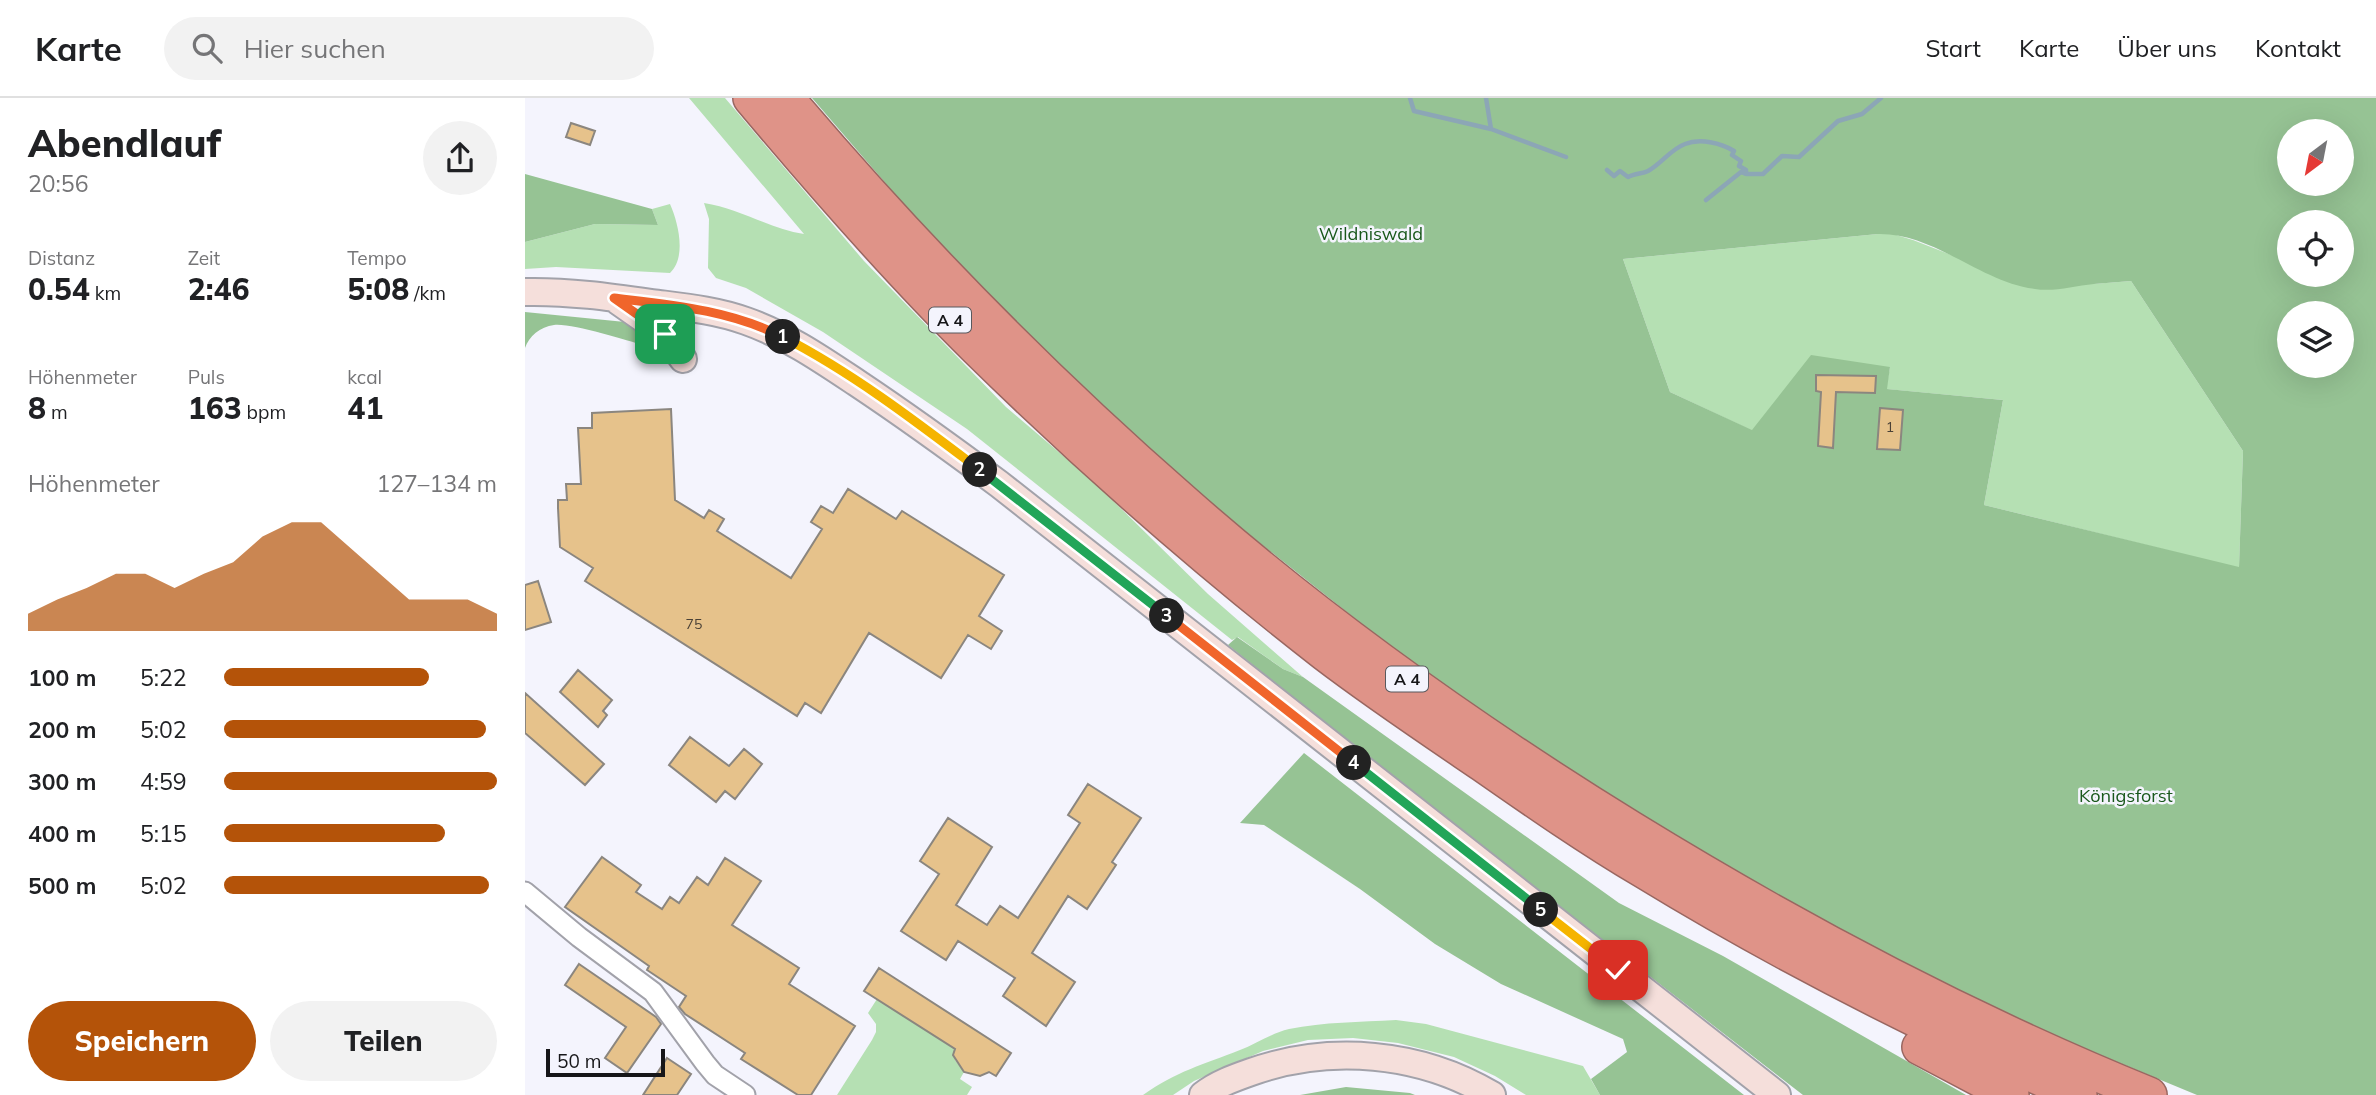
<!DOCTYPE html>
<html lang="de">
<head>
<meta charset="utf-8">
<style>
	body { margin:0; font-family:Mulish,sans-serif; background:#f2f2f2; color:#202124; height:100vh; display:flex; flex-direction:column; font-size:26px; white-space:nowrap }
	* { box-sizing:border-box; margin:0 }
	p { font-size:23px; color:#757577 }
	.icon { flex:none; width:38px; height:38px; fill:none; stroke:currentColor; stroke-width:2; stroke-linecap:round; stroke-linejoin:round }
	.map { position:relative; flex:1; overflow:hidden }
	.sheet { display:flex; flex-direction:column; background:#fff; width:525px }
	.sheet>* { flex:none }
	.needle { width:46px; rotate:212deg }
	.fabs { position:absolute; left:1752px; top:21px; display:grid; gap:14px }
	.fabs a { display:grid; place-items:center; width:77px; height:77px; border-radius:50%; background:#fff; box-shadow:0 7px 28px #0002; font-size:35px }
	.scale { position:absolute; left:21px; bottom:18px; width:119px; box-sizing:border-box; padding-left:7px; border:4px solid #161619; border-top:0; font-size:19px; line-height:24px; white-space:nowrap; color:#161619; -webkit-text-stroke:5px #f4f4fd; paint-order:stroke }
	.pin { position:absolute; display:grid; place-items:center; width:60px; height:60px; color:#fff; margin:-30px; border-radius:14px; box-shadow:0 4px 10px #0006 }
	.km { position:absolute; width:35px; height:35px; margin:-18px; border-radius:50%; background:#222; color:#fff; font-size:19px; line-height:35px; text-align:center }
	.round { display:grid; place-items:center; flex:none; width:74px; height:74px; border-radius:37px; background:#f2f2f2 }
	.head { display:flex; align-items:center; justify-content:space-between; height:119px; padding:0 28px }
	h1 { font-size:38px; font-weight:800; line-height:52px }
	.metrics { display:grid; grid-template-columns:repeat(3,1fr); gap:10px; height:119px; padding:7px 28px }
	.metrics div { display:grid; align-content:center }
	.metrics b { font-size:30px; font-weight:800 }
	.metrics small { font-size:19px; font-weight:400 }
	.metrics p { font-size:19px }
	.chart { height:196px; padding:14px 28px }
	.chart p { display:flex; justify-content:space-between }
	.chart svg { width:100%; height:126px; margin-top:7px; fill:#b45309; opacity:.7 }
	.action { display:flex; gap:14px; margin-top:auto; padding:14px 28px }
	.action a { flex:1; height:80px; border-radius:42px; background:#b45309; color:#fff; font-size:28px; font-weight:800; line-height:80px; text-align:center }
	.action a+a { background:#f2f2f2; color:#202124 }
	ul { padding:0 28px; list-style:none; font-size:23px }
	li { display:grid; grid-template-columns:112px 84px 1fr; align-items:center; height:52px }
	li i { height:18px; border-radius:9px; background:#b45309 }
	header { display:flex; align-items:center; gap:42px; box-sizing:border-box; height:98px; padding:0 35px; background:#fff; border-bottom:2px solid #e0e0e0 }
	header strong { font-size:33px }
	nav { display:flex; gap:38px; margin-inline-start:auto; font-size:24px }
	.search { width:490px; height:63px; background:#f2f2f2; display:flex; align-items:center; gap:18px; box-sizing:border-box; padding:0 24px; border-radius:38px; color:#757577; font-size:26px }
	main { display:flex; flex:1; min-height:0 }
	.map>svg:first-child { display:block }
	.green { fill:#b5e0b3 }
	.forest { fill:#96c394; fill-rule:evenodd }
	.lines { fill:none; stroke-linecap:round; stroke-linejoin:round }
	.stream { stroke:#8ca6b6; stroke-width:4.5 }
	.building { fill:#e6c28b; stroke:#8b867f; stroke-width:2 }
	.street-casing { stroke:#a2a2aa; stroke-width:23 }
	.secondary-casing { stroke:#a2a2aa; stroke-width:30 }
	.highway-casing { stroke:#996761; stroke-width:38 }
	.street { stroke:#fff; stroke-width:19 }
	.secondary { stroke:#f5dfdb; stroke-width:26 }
	.highway { stroke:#df9388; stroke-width:35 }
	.split-1-casing { stroke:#fff; stroke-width:14 }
	.split-2-casing { stroke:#fff; stroke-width:14 }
	.split-3-casing { stroke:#fff; stroke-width:14 }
	.split-4-casing { stroke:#fff; stroke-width:14 }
	.split-5-casing { stroke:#fff; stroke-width:14 }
	.split-6-casing { stroke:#fff; stroke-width:14 }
	.split-1 { stroke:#f0652b; stroke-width:9 }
	.split-2 { stroke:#f5b400; stroke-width:9 }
	.split-3 { stroke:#22a559; stroke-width:9 }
	.split-4 { stroke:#f0652b; stroke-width:9 }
	.split-5 { stroke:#22a559; stroke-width:9 }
	.split-6 { stroke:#f5b400; stroke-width:9 }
	.labels { text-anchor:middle; stroke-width:5; stroke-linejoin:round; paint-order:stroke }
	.number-label { font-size:14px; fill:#4a4136 }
	.shield { fill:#f4f4fd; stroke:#59595d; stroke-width:2 }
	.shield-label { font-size:16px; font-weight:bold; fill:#161619 }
	.park-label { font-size:18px; fill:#19581b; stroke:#f4f4fd }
</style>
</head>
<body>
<header>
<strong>Karte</strong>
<div class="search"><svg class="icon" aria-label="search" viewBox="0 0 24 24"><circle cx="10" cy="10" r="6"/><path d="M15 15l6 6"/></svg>Hier suchen</div>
<nav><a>Start</a><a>Karte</a><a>Über uns</a><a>Kontakt</a></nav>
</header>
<main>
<section class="sheet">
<div class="head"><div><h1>Abendlauf</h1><p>20:56</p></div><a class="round"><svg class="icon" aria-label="share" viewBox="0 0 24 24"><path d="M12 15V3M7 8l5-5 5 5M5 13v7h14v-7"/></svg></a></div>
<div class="metrics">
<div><p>Distanz</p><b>0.54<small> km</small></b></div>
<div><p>Zeit</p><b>2:46</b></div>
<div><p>Tempo</p><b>5:08<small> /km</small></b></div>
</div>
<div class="metrics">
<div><p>Höhenmeter</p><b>8<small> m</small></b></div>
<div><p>Puls</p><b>163<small> bpm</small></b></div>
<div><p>kcal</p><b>41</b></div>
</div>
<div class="chart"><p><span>Höhenmeter</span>127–134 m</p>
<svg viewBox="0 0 160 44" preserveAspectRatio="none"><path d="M0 44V38L10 33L20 29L30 24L40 24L50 29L60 24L70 20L80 11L90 6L100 6L110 15L120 24L130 33L140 33L150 33L160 38V44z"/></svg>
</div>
<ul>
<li><b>100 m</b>5:22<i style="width:75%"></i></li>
<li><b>200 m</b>5:02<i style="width:96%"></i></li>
<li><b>300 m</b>4:59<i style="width:100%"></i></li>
<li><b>400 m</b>5:15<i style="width:81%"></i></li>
<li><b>500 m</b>5:02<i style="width:97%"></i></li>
</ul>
<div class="action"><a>Speichern</a><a>Teilen</a></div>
</section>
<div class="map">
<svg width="1851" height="997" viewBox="0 0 1851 997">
	<rect width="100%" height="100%" fill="#f4f4fd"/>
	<path class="green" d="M 164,0 L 200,0 L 339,163 L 481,309 L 570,385 L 683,496 L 778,579 L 758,571 L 713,539 L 707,542 L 442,331 L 298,234 L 221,190 L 191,180 L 183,170 L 184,121 L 179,105 C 214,110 245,131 279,136 Z
		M 145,106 C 153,124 162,159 145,175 L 31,169 L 0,171 L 0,144 L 70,126 L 133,127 L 127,111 Z
		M 1353,136 L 1368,136 L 1388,142 L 1429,158 L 1464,175 L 1568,186 L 1606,183 L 1718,353 L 1714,470 L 1459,407 L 1478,302 L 1361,291 L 1365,269 L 1228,333 L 1145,294 L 1098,161 Z
		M 352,901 L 430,951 L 430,962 L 439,974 L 435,981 L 447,989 L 442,997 L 312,997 L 347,942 L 351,934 L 351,926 L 343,915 Z
		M 871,922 L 901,926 L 1058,968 L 1075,997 L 1001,997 L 970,978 L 929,959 L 873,945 L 828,940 L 783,942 L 738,953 L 669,983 L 648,997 L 618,997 C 652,973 677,967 715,952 C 731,946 747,935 764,931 C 799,924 835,924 871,922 Z"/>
	<path class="forest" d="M 287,0 L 1851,0 L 1851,997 L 1672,997 L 1515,932 L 1278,816 L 1105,716 L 916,589 L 672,395 L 457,197 ZM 1764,33 L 1816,33 L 1816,86 L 1764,86 ZM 1764,124 L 1816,124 L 1816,177 L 1764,177 ZM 1353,136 C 1410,135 1455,184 1510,191 C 1529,194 1549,188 1569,186 C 1581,185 1594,184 1606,183 L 1718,353 L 1714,469 L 1459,407 L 1478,302 L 1362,291 L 1365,269 L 1286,257 L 1227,332 L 1145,294 L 1098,161 ZM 1764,215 L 1816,215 L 1816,268 L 1764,268 Z
		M 0,76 L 127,111 L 133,127 L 70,126 L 0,144 Z
		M 0,214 L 100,224 L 134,246 L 121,248 C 100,242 47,225 29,227 C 15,229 4,238 0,250 Z
		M 712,539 L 758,571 L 778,579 L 1094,805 L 1198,858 L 1441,997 L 1278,997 L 883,691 L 703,547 Z
		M 779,655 L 1219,997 L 1075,997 L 1066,981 L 1102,954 L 1098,941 L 976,886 L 910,846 L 835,791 L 739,727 L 715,725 Z
		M 821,989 L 885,995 L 890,997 L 775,997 Z"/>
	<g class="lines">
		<path class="stream" d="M 885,0 L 889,13 L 966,31 L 1041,59
			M 961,0 L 966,31
			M 1082,72 L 1089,78 L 1095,73 L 1103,79 C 1110,75 1117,76 1123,73 C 1136,66 1146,51 1160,46 C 1175,40 1196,45 1209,53 L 1207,57 L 1216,63 L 1214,68 L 1221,72 L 1221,76 L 1238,76 L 1257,58 L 1274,59 L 1313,23 L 1337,16 L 1356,0
			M 1181,102 L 1216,74 L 1221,76"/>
	</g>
	<path class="building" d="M 46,25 L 70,33 L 65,47 L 41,39 Z
		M 1291,277 L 1351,278 L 1350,295 L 1311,294 L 1308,350 L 1293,348 L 1296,294 L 1291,293 Z
		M 1355,310 L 1378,312 L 1375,352 L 1352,351 Z
		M 146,311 L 150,402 L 179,420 L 184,412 L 199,421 L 192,433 L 266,480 L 297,431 L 286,424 L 296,408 L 308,415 L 323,391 L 371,421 L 377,413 L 479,477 L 454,518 L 477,533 L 466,551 L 443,537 L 416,580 L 344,535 L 296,615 L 280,605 L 272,618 L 60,483 L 68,470 L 35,449 L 33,410 L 33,402 L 42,402 L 41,386 L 56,386 L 53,330 L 67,330 L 67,315 Z
		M 13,483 L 26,524 L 0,532 L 0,487 Z
		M 53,572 L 87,602 L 78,613 L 82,617 L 73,629 L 35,594 Z
		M 0,595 L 79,666 L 60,687 L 0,635 Z
		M 165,639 L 204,668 L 219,651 L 237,666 L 210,701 L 200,693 L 191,704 L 144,667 Z
		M 563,686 L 616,720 L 587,764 L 591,767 L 562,811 L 543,798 L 507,855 L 550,884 L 521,928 L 478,898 L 490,880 L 433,843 L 421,862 L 376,833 L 414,776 L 395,763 L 423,720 L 467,749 L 431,807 L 462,827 L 475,808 L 493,820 L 555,725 L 543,717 Z
		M 77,759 L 116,787 L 111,794 L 137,811 L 145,799 L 154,805 L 172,779 L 183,787 L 200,760 L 236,783 L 207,827 L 274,870 L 264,886 L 330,928 L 286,997 L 273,997 L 216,961 L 220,955 L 160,916 L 154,909 L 161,898 L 122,872 L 124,868 L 40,809 Z
		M 54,866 L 131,919 L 136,926 L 102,975 L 80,960 L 101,929 L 40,887 Z
		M 354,870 L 486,955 L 471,978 L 464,974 L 455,978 L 439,974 L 428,957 L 430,951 L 339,893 Z
		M 142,960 L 166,976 L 152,997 L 118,997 Z"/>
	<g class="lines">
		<g class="street-casing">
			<path id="street" d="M 0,794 L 54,839 L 128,894 L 180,965 L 190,977 L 220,997"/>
		</g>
		<g class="secondary-casing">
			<path id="secondary" d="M 0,194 C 42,193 85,199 127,205 C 158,209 191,212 221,223 C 261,237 296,261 332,285 C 380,317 427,351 474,386 L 1252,997
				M 93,203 L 140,236 L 158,261
				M 678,997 C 692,986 709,980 726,974 C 805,946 895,954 967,997"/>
		</g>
		<g class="highway-casing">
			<path id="highway" d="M 226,0 C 298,86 372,171 452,250 C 562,358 678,460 800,555 C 851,594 905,630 958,666 C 1011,703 1064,740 1120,773 C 1259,858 1405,931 1554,997
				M 261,0 C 383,144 515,279 657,403 C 796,526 949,634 1106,731 C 1272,833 1444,924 1624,997
				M 1395,949 L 1486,997"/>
		</g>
		<use href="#street" class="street"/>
		<use href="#secondary" class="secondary"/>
		<use href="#highway" class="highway"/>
	</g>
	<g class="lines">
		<g class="split-1-casing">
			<path id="split-1" d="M 140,236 L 89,200 C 147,207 205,212 258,239"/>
		</g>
		<g class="split-2-casing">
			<path id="split-2" d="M 258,239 C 328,275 393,325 455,372"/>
		</g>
		<g class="split-3-casing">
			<path id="split-3" d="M 455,372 L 642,518"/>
		</g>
		<g class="split-4-casing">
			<path id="split-4" d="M 642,518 L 829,665"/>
		</g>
		<g class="split-5-casing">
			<path id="split-5" d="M 829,665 L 1016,812"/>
		</g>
		<g class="split-6-casing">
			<path id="split-6" d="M 1016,812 L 1093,872"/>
		</g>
		<use href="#split-1" class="split-1"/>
		<use href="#split-2" class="split-2"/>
		<use href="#split-3" class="split-3"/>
		<use href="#split-4" class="split-4"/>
		<use href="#split-5" class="split-5"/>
		<use href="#split-6" class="split-6"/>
	</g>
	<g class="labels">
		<g class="number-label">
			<text x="1365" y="334">1</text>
			<text x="169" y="531">75</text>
		</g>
		<g class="shield">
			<rect x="404" y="209.5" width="42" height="25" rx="5"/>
			<rect x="861" y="568.5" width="42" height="25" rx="5"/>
		</g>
		<g class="shield-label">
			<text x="425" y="228">A 4</text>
			<text x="882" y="587">A 4</text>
		</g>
		<g class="park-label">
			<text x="846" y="142">Wildniswald</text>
			<text x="1601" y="704">Königsforst</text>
		</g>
	</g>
</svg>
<div class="fabs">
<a><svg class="needle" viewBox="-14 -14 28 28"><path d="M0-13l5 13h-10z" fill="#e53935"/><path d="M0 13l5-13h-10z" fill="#757577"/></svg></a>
<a><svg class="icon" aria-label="locate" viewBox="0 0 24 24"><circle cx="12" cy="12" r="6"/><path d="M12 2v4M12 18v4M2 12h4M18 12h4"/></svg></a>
<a><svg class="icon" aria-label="layers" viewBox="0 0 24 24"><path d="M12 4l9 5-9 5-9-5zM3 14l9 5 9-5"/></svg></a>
</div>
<div class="scale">50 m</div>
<div class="pin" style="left:140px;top:236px;background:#1e9e55"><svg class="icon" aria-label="arrive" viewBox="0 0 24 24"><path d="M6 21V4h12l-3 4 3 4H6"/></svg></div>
<div class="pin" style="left:1093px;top:872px;background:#d93025"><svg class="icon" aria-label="check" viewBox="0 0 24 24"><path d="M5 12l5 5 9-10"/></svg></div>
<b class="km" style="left:258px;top:239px">1</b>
<b class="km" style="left:455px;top:372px">2</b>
<b class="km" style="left:642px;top:518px">3</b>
<b class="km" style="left:829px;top:665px">4</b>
<b class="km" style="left:1016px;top:812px">5</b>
</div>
</main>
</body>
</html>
